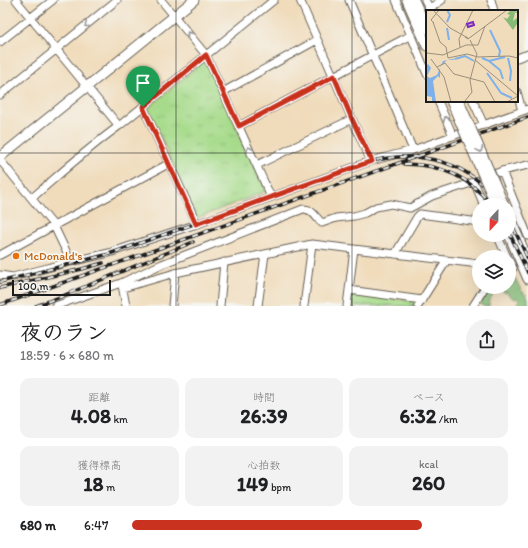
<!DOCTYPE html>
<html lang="ja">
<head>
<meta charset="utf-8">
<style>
	body { margin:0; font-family:Itim,"Klee One",sans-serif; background:#f2f2f2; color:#202124; height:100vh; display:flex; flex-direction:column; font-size:15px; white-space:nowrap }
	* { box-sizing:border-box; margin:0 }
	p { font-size:13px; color:#757577 }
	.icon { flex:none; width:22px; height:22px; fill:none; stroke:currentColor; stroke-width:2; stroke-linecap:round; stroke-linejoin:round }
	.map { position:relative; height:306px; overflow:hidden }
	.sheet { display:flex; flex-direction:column; background:#fff; flex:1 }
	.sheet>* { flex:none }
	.needle { width:26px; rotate:202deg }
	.buttons { position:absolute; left:472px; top:198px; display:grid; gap:8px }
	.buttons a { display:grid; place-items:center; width:44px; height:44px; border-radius:50%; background:#fff; box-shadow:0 4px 16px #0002; font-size:20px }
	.scale { position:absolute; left:12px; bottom:10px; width:99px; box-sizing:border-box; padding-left:4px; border:2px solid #1c1c1c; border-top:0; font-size:11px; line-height:14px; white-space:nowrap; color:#1c1c1c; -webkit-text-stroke:3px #f6f6f2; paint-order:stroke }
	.pin { position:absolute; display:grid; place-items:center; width:34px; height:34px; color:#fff; margin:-41px -17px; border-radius:50% 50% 50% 0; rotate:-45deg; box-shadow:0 0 4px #0007 }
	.pin .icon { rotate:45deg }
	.round { display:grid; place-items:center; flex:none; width:42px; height:42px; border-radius:21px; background:#f2f2f2 }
	.overview { display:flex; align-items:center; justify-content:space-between; height:68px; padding:0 20px }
	h1 { font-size:22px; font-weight:700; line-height:30px }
	.stats { display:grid; grid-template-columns:repeat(3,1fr); gap:6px; height:68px; padding:4px 20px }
	.stats div { display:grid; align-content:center; border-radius:10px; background:#f2f2f2; text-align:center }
	.stats b { font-size:20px; font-weight:700 }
	.stats small { font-size:11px; font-weight:400 }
	.stats p { font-size:11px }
	ul { padding:0 20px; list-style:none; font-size:13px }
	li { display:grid; grid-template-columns:64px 48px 1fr; align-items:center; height:30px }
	li i { height:10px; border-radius:5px; background:#c8321e }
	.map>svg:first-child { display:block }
	.forest { fill:url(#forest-crowns); stroke:#506c4a }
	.park { fill:url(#park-tufts); stroke:#627c54 }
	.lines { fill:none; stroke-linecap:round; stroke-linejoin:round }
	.minor-casing { stroke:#665f54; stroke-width:9 }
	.tertiary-casing { stroke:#665f54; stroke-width:11 }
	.minor { stroke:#fff; stroke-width:7 }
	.tertiary { stroke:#fff; stroke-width:9 }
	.rail-casing { stroke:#1c1c1c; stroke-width:3.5 }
	.rail { stroke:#f6f6f2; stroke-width:2; stroke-dasharray:6; stroke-linecap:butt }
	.tertiary-bridge-casing { stroke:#665f54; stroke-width:11; stroke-linecap:butt }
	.tertiary-bridge { stroke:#fff; stroke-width:9 }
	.oneway { stroke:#999 }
	.route-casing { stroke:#fff; stroke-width:8 }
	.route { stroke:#c8321e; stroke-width:5 }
	.grid { fill:none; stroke:#1c1c1c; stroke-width:1; stroke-opacity:0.55 }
	.food-dot { fill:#e8710a; stroke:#f6f6f2; stroke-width:1.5 }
	.labels { text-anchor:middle; stroke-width:3.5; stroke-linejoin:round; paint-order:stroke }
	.food-label { font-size:12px; fill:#c56008; stroke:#f6f6f2; text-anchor:start }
	.inset-river { fill:none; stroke:#7eb0ea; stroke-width:2 }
	.inset-road { fill:none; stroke:#9b8f7b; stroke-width:1 }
	.view { fill:#7b2cbf; fill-opacity:0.15; stroke:#7b2cbf; stroke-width:2 }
	.inset-edge { fill:none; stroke:#1c1c1c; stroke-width:2 }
</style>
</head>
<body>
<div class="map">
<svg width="528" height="306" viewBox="0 0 528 306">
	<defs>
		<pattern id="forest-crowns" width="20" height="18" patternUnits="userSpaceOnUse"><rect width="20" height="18" fill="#85bb77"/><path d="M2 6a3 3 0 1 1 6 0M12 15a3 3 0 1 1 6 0" fill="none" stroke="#72a066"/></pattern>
		<pattern id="park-tufts" width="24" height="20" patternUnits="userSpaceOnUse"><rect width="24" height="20" fill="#a7db8b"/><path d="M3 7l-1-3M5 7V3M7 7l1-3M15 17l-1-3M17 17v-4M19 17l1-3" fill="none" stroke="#8fbb77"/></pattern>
	</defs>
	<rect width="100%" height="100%" fill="#f6f6f2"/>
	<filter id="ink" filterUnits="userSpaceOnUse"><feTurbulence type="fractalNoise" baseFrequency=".025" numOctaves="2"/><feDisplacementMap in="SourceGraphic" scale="8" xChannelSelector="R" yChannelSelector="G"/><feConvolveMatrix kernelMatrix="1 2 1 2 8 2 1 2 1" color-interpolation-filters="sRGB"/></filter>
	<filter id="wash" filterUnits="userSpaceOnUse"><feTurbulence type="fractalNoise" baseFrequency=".012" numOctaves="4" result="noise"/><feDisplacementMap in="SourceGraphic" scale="16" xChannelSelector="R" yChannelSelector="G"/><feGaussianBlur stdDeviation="0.9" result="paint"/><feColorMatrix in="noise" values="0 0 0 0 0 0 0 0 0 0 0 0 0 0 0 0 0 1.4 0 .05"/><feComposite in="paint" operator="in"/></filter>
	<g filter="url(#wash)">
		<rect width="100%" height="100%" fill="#f0dcbb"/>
		<path class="forest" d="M 509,274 C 518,277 517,286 523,292 C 525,294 527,295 528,299 C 528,302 528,304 528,306 L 516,306 L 516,305 L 519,300 L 517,298 L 514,299 L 509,295 L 507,292 L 505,293 L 500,289 C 496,290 491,296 490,300 C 489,302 490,304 489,306 L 483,306 L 480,304 L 491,287 L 509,287 Z"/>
		<path class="park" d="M 205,60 L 266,191 L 197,218 L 148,108 Z
			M 352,292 L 417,302 L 414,306 L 350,306 Z"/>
	</g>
	<g filter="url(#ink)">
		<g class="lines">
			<g class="minor-casing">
				<path id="minor" d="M 16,0 L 119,126
					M 161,0 L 206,55 L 271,197
					M 300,0 L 352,119 L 371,161
					M 349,0 L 413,150
					M 396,0 L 427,74
					M 425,0 L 431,11
					M 491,0 L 494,11
					M 430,8 L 442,0
					M 0,42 L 53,0
					M 517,58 L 528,54
					M 223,92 L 317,40
					M 517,92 L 522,111
					M 0,95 L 117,0
					M 438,101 L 453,136
					M 473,101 L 484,125
					M 143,107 L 197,224
					M 239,126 L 411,35
					M 0,160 L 54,226 L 66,251 L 70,262 L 109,253 L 139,243 L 197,224 L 371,161 L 413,150 L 528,109
					M 257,165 L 352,119
					M 502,171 L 528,236
					M 474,182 L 484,205
					M 32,198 C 61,173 88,148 119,126 L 274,0
					M 497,235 L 507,257
					M 395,254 L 417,217 L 420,214 L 479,222
					M 0,255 L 168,164
					M 509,260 L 513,268
					M 0,275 L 13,277 L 70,262
					M 122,285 L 126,306
					M 123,288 L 175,273 L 312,244 L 479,264
					M 349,290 L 422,300
					M 55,306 L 121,283 L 162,264 L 303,209 C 312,208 316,218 322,223 L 336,218 L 354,216 L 365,213 L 376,207 L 391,204 L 410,208 L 432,196 L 474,182 L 502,171 L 528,165
					M 172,306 L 175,273
					M 220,306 L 224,262
					M 258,306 L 265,254
					M 304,306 L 312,244
					M 347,306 L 354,249
					M 418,306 L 447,260
					M 473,306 L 485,287"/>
			</g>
			<g class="tertiary-casing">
				<path id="tertiary" d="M 407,0 L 427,46
					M 414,0 L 427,29
					M 0,157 L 194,0
					M 509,216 L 528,260
					M 509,235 L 528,279"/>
			</g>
			<use href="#minor" class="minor"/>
			<use href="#tertiary" class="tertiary"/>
			<g class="rail-casing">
				<path id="rail" d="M 404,164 C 440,164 469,176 491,205
					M 509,218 L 528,259
					M 509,232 L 528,273
					M 0,282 L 109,254 L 372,161 C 422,149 470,162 501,205
					M 0,288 L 82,269 L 103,263
					M 0,305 L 528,117
					M 36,306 L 60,297 L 193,242"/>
			</g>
			<use href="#rail" class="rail"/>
			<g class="tertiary-bridge-casing">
				<path id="tertiary-bridge" d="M 451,101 L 496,205
					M 459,101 L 504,205"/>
			</g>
			<use href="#tertiary-bridge" class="tertiary-bridge"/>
		</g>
		<defs><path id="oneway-chevron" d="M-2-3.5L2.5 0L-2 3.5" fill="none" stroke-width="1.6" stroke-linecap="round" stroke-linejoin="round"/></defs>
		<g class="oneway">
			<use href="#oneway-chevron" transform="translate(87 25) rotate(141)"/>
			<use href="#oneway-chevron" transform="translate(189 34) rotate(-129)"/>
			<use href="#oneway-chevron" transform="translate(446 119) rotate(-112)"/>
			<use href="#oneway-chevron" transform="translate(249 149) rotate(-114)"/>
			<use href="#oneway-chevron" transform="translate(480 150) rotate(66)"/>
		</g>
	</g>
	<g class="lines" filter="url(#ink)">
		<g class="route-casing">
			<path id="route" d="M 206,55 L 239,126 L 334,76 L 352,119 L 372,161 L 196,224 L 143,107 Z"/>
		</g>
		<use href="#route" class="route"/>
	</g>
	<path class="grid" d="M 176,0 L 176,306M 352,0 L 352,306M 0,153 L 528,153"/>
	<circle class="food-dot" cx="16" cy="256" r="4"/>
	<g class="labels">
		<g class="food-label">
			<text x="24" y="260">McDonald's</text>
		</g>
	</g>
	<g transform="translate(426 10)">
		<rect width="92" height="92" fill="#f0dcbb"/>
		<path d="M 92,0 L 89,1 L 92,2 L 92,6 L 91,3 L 85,2 L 89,3 L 87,11 L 92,7 L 91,14 L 87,20 L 77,7 L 81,9 L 84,5 L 81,4 L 84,1 Z" fill="#85bb77"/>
		<path d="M 31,48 L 27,50 L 21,50 L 14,57 L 14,68 L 12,66 L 7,71 L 10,92 L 6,92 L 6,87 L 1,86 L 0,56 L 2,54 L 5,58 L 1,66 L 4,68 L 11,65 L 17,51 Z" fill="#7eb0ea"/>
		<path class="inset-river" d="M 21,12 L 24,5 L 21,0M 21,18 L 23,30M 64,20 L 74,41 L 73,46M 56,48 L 63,51 L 79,47M 82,48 L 85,61 L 84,71M 29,49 L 39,46 L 48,51M 63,51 L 74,60 L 77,69M 61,63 L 75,83M 0,68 L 5,71 L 6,84 L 2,84 L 0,73M 75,83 L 86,88"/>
		<path class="inset-road" d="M 7,0 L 24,18 L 42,28M 7,12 L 14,32 L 20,37 L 22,48 L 41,44 L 52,47 L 83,46 L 92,48M 8,13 L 5,10 L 13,0M 39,27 L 42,29 L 81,0M 34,37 L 33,29 L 47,0M 1,43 L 17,45M 17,45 L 40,35 L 52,35 L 59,16M 5,49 L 18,67 L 25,92M 49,50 L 92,86M 11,57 L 19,53 L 28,64 L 58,72 L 69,92M 39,91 L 46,82 L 44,70 L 51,44 L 44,30M 81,92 L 92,86"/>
		<path class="view" d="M 47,12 L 48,15 L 42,17 L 41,14 Z"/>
		<rect width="92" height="92" class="inset-edge"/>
	</g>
</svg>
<div class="buttons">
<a><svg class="needle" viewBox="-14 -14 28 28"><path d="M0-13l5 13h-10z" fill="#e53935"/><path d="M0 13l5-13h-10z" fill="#757577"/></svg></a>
<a><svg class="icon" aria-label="layers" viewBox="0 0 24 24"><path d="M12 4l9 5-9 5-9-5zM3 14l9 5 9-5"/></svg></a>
</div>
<div class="scale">100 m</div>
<div class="pin" style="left:143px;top:107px;background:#1e9e55"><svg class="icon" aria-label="arrive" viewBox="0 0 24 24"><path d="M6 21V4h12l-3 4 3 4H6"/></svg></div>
</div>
<section class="sheet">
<div class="overview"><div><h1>夜のラン</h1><p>18:59 · 6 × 680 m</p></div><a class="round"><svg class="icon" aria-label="share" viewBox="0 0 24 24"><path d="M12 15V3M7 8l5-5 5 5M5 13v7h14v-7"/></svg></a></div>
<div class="stats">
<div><p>距離</p><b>4.08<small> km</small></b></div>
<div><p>時間</p><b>26:39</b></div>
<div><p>ペース</p><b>6:32<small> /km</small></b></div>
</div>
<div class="stats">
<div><p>獲得標高</p><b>18<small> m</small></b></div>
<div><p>心拍数</p><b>149<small> bpm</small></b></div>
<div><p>kcal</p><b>260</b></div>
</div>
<ul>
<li><b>680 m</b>6:47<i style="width:77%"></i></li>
</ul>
</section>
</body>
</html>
